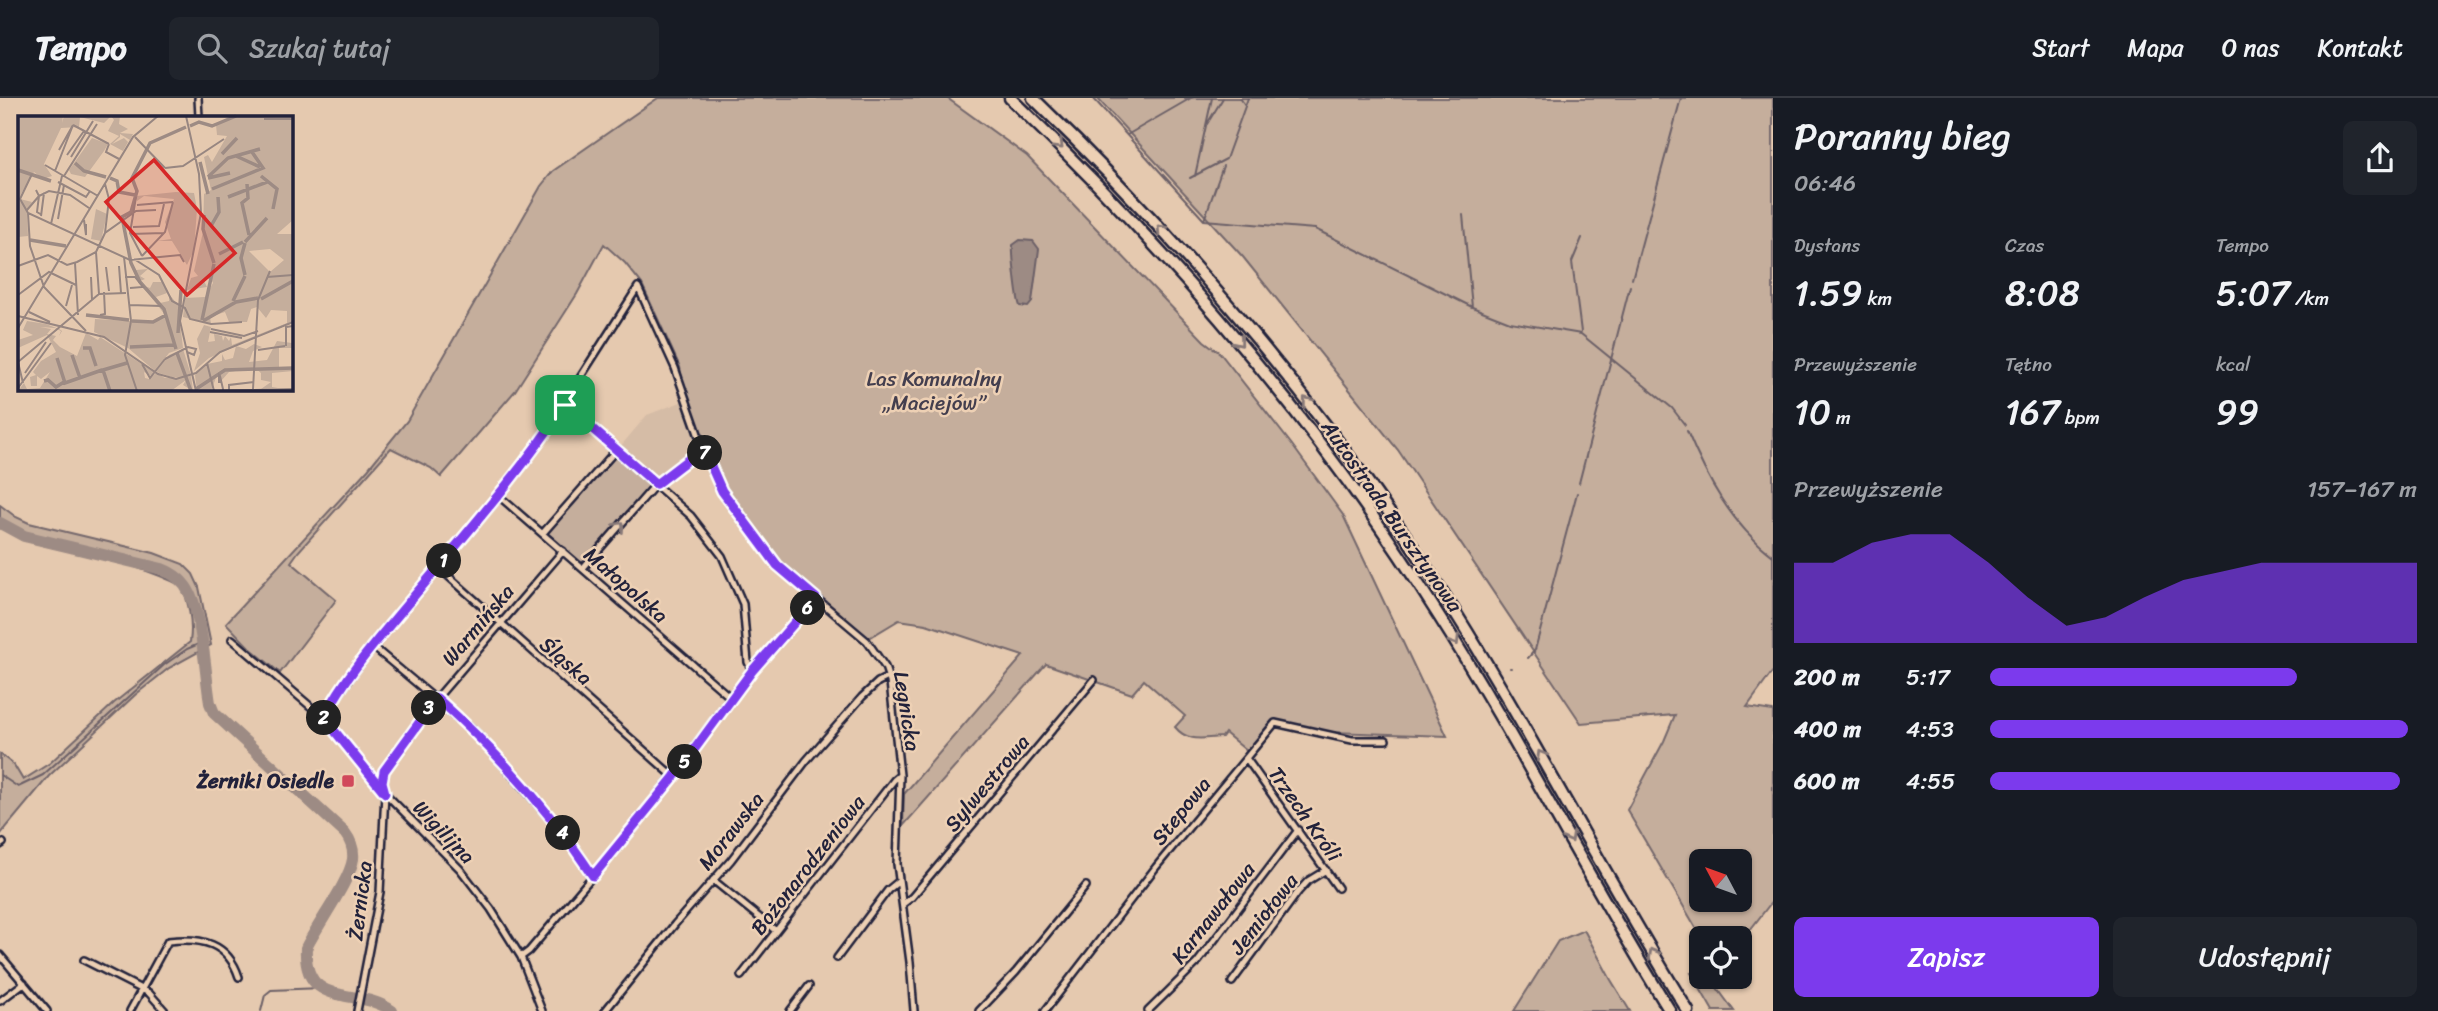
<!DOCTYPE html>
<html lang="pl">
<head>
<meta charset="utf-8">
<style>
	body { margin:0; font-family:Sriracha,sans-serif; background:#20242c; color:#f1f3f6; height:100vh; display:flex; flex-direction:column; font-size:26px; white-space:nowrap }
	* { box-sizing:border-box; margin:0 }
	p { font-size:23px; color:#9ea1a6 }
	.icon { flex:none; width:38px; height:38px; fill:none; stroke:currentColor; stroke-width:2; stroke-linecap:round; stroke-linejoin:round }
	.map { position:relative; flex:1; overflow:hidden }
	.panel { display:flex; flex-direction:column; background:#171b24; width:665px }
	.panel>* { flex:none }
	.needle { width:46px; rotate:311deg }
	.tools { position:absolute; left:1689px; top:751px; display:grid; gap:14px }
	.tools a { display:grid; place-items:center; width:63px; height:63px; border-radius:10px; background:#171b24; box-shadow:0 2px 5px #0004; font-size:35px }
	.pin { position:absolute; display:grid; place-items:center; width:60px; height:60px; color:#fff; margin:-30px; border-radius:14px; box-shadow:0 4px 10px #0006 }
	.km { position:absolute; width:35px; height:35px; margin:-18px; border-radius:50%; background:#222; color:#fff; font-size:19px; line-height:35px; text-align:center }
	.round { display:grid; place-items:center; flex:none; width:74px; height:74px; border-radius:10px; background:#20242c }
	.headline { display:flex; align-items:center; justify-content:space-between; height:119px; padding:0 21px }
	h1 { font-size:38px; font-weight:600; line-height:52px }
	.figures { display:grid; grid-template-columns:repeat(3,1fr); gap:10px; height:119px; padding:7px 21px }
	.figures div { display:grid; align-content:center }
	.figures b { font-size:35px; font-weight:600 }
	.figures small { font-size:19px; font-weight:400 }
	.figures p { font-size:19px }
	.chart { height:196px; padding:14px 21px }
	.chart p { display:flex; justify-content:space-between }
	.chart svg { width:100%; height:126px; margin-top:7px; fill:#7c3aed; opacity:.7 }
	.action { display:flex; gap:14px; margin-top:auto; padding:14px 21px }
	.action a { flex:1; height:80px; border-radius:10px; background:#7c3aed; color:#fff; font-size:28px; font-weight:600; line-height:80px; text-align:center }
	.action a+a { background:#20242c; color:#f1f3f6 }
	ul { padding:0 21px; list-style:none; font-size:23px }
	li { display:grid; grid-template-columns:112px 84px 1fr; align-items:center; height:52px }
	li i { height:18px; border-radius:9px; background:#7c3aed }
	header { display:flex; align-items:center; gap:42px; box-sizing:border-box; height:98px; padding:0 35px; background:#171b24; border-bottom:2px solid #363941 }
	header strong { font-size:33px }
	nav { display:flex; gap:38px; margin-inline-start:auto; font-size:24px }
	.search { width:490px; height:63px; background:#20242c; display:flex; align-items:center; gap:18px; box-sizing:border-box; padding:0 24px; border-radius:10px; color:#9ea1a6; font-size:26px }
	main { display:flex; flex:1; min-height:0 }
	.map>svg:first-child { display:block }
	.built { fill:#d5bca6 }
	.green { fill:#c5ae9c; stroke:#74686c; stroke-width:2; fill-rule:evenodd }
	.water { fill:#9d8b84; stroke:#6c6167; stroke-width:2 }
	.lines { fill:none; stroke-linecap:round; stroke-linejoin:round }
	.stream { stroke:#6c6167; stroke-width:2 }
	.river { stroke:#9d8b84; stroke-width:12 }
	.street-casing { stroke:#22223b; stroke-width:10 }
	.highway-casing { stroke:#22223b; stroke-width:15 }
	.street { stroke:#edd0b4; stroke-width:5 }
	.highway { stroke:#edd0b4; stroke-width:10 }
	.oneway { stroke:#887978 }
	.route-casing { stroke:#fff; stroke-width:14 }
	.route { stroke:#7c3aed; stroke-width:9 }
	.poi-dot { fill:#d1495b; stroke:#edd0b4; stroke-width:2.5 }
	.labels { text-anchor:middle; stroke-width:5; stroke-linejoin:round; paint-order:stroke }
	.park-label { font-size:21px; fill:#433e4e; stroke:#edd0b4 }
	.street-label { font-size:21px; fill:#22223b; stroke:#edd0b4 }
	.poi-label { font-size:21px; font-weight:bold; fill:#22223b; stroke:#edd0b4; text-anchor:end }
	.inset-river { fill:none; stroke:#9d8b84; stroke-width:3.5 }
	.inset-road { fill:none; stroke:#978681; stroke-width:2 }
	.view { fill:#d62828; fill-opacity:0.15; stroke:#d62828; stroke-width:3.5 }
	.inset-edge { fill:none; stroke:#22223b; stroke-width:3.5 }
</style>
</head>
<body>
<header>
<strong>Tempo</strong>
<div class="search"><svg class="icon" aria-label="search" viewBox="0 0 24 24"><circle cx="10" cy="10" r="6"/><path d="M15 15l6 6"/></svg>Szukaj tutaj</div>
<nav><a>Start</a><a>Mapa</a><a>O nas</a><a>Kontakt</a></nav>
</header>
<main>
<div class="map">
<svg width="1773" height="913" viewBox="0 0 1773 913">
	<rect width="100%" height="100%" fill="#e5c9af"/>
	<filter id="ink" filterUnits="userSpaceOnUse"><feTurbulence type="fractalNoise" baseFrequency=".0143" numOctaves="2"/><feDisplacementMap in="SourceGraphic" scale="14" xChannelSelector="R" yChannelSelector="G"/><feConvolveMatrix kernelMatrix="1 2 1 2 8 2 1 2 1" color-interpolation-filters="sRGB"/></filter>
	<g filter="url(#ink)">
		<path class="built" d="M 686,302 L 702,347 L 658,382 L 619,350 L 647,317 Z"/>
		<path class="green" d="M 658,0 L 947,0 L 1027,58 L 1204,243 L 1220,255 L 1292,347 L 1343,417 L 1447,638 L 1303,633 L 1272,623 L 1248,654 L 1225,635 L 1222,639 C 1203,640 1188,645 1175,629 L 1185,618 L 1144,582 L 1132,596 L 1046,566 L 903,728 L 904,696 L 1023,558 L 926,526 L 899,522 L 869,540 L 848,526 L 777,467 L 722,393 L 686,303 L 680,269 L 642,186 L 625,165 L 604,146 L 577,196 L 515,293 L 441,379 L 431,370 L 391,350 L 298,454 L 291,464 L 336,502 L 280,575 L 250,550 L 226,525 L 368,371 L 407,323 L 541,88 L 553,73 Z
			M 1097,0 L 1773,0 L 1773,573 L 1747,609 L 1773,613 L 1773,802 L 1740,845 L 1740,840 L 1702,840 L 1627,712 L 1664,643 L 1675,617 L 1581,625 L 1398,352 L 1243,159 ZM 1701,763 L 1740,763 L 1740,802 L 1701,802 Z
			M 617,351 L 656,386 L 583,470 L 543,435 Z
			M 0,407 L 16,419 L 29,425 L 154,455 L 183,466 L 193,476 L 199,489 L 211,547 L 169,570 L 135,597 L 49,678 L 0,737 L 0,656 L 14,667 L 23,682 L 50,665 L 114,605 L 190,544 C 193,525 189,506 182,488 C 151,472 116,463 83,455 C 54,449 24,447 0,428 Z
			M 1584,832 L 1611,882 L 1630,913 L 1514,913 L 1558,843 Z
			M 1701,870 L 1701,878 L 1709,879 L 1734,913 L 1713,913 L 1691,875 Z"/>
		<path class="water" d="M 1020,142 L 1033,143 L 1039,151 L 1032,204 L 1028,209 L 1020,208 C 1017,202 1012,155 1013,147 Z"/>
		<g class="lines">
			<path class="stream" d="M 1093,0 L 1204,122 L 1315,131 L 1472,209 L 1510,224 L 1581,236 L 1672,310 L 1685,327
				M 1240,0 L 1245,7
				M 1207,26 L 1223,0
				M 1127,37 L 1191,0
				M 1195,78 L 1212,0
				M 1190,80 L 1226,61 L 1248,0
				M 1463,117 L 1472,209
				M 1204,122 L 1223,68
				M 1632,181 L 1681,0
				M 1581,234 L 1572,164 L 1582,140
				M 1687,333 C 1707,381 1731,426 1773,458
				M 1579,385 L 1630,188
				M 1528,560 L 1535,552 L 1577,395
				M 1510,570 L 1511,570
				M 0,677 L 18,689 L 43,677 L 164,567 L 187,551 L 201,545
				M 261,913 L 265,897 L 271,892 L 322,890"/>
			<path class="river" d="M 0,425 L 24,438 L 162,471 C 175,476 184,483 190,496 C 203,523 205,574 210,605 L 214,615 L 345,735 C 351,743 354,751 353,761 C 350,783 317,827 306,850 C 303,913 360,888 392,913"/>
			<g class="street-casing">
				<path id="street" d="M 198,0 L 199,19
					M 638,189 L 675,270 L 703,350 L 722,393 L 777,467 L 867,543 L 885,569 L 890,584 L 900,677 L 897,766 L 910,864 L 914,913
					M 499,398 L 731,600
					M 543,435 L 617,351
					M 438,469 L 674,679
					M 583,470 L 656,386 L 703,350
					M 232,541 L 324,620 L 385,695 L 460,771 L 491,811 L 521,859 L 542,913
					M 372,548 L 476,635 L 569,742 L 593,778
					M 752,573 L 816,500
					M 324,620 L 331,607 L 372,548 L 499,398 L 534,352 L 638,189
					M 1246,660 L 1338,790
					M 0,747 L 3,745
					M 713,782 L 776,833
					M 903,806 L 912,799 L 1094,582
					M 0,857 L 47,913
					M 521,859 L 529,853 L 635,728 L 752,573 L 748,564 L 743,506 L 722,458 L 691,418 L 565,307
					M 837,860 L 888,792 L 899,783
					M 84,862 L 149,895 L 165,913
					M 741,878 L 894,682 L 900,677
					M 1232,884 L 1298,794 L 1308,783 L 1326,772
					M 0,903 L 24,885
					M 130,913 L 168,843 C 202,839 228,845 239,879
					M 357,913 L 380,794 L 385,695 L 382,684 L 384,673 L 437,600 L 563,453
					M 605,913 L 675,826 L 731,762 L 806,663 L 862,599 L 878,584 L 888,579
					M 790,913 L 809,888
					M 979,913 L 1016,874 L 1086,788
					M 1045,913 L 1156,769 L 1275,625 L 1352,642 L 1386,642
					M 1148,913 L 1197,865 L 1298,732"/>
			</g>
			<g class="highway-casing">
				<path id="highway" d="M 1010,0 C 1171,154 1318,326 1437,515 C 1520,645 1589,783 1670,913
					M 1033,0 C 1182,144 1319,304 1432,478 C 1524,619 1599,770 1688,913"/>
			</g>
			<use href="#street" class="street"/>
			<use href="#highway" class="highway"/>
		</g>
		<defs><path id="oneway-chevron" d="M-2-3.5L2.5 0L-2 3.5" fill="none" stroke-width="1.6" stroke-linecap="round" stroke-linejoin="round" transform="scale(1.75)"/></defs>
		<g class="oneway">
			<use href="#oneway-chevron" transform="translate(1059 47) rotate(45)"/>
			<use href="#oneway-chevron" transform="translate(1161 131) rotate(-133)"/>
			<use href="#oneway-chevron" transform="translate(1239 244) rotate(51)"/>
			<use href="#oneway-chevron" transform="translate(1307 303) rotate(-128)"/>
			<use href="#oneway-chevron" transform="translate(620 428) rotate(-49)"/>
			<use href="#oneway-chevron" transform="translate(1455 543) rotate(58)"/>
			<use href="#oneway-chevron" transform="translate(1541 657) rotate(-120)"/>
			<use href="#oneway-chevron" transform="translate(1570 740) rotate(61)"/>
			<use href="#oneway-chevron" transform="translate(1653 855) rotate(-120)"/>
		</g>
	</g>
	<g class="lines" filter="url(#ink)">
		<g class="route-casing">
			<path id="route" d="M 565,307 L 656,386 L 703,350 L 722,393 L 777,467 L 816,500 L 752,573 L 674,679 L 593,778 C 550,713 495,652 437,600 L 384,673 L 382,684 L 385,695 L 324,620 C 345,578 379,540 409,504 C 463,439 519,377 565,307 Z"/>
		</g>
		<use href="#route" class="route"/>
	</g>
	<rect class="poi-dot" x="341" y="676" width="14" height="14" rx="3.5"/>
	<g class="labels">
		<g class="park-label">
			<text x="934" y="288">Las Komunalny<tspan x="934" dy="24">„Maciejów”</tspan></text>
		</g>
		<g class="street-label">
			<text transform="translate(1392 418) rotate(55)" y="7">Autostrada Bursztynowa</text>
			<text transform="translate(626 487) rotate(41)" y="7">Małopolska</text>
			<text transform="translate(478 527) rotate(-50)" y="7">Warmińska</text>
			<text transform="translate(566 563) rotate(41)" y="7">Śląska</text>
			<text transform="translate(907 613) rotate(81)" y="7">Legnicka</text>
			<text transform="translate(987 685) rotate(-50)" y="7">Sylwestrowa</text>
			<text transform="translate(1181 713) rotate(-51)" y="7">Stepowa</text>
			<text transform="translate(1305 716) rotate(55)" y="7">Trzech Króli</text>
			<text transform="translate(731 733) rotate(-52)" y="7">Morawska</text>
			<text transform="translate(444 734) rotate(46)" y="7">Wigilijna</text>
			<text transform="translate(808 767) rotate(-52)" y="7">Bożonarodzeniowa</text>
			<text transform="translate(360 803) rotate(-83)" y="7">Żernicka</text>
			<text transform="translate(1213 815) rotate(-52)" y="7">Karnawałowa</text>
			<text transform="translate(1264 816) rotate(-52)" y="7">Jemiołowa</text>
		</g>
		<g class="poi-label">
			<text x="334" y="690">Żerniki Osiedle</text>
		</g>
	</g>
	<g transform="translate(18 18)">
		<rect width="275" height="275" fill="#e5c9af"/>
		<path d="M 0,0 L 45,0 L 44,7 L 46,0 L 102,0 L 101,8 L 110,13 L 102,17 L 115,18 L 112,24 L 102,18 L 102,21 L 94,28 L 106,22 L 110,26 L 105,35 L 92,28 L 101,20 L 90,15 L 96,4 L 93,0 L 86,7 L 62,1 L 61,11 L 43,12 L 26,48 L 34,60 L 25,63 L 16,56 L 3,78 L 2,83 L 14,86 L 9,95 L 10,120 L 0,121 ZM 220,0 L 275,3 L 275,104 L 259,118 L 275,118 L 275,205 L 191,242 L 176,255 L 182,237 L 179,223 L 186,209 L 193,211 L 190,226 L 197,225 L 196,218 L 204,220 L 205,225 L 207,220 L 211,225 L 213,221 L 214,229 L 269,207 L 269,195 L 253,194 L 248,202 L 239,191 L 233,193 L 229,206 L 211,206 L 207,196 L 192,201 L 193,208 L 165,201 L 167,182 L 187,181 L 195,167 L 193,163 L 185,163 L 189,171 L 169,174 L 173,162 L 180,160 L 176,155 L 185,116 L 186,78 L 193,74 L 186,41 L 190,39 L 194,46 L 209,20 L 199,19 L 198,9 ZM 252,133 L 266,144 L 252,156 L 231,135 ZM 74,22 L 90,28 L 86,35 L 67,61 L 53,58 L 51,54 ZM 158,76 L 176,77 L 179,93 L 176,134 L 169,149 L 154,125 L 139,125 L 153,123 L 147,106 L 156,83 L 126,80 L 119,85 L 119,80 ZM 78,93 L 89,98 L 83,125 L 73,123 ZM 112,144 L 118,154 L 130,153 L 122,160 L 127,163 L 122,165 L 126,170 L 132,172 L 135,166 L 145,166 L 149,177 L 138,181 L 142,187 L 151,185 L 151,178 L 160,189 L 165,232 L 151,237 L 137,255 L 110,232 L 76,216 L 77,203 L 132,206 L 147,199 L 119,163 ZM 9,205 L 28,208 L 41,213 L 44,215 L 41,220 L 43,215 L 37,212 L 22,211 L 33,213 L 29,218 L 38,220 L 35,224 L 42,231 L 59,240 L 68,217 L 80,224 L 82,221 L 136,256 L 133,260 L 126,256 L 127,262 L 131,263 L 138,257 L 147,262 L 173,260 L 175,275 L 165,269 L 168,264 L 153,275 L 0,275 L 6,267 L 9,273 L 22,272 L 32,256 L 23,263 L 19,260 L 19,270 L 13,270 L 12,261 L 18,259 L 15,256 L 23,245 L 38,236 L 29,219 L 0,232 L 0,224 L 15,219 L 5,214 ZM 259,225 L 274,227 L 275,232 L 261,232 L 261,253 L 275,251 L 275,255 L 254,257 L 254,271 L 260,272 L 243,273 L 253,266 L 243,264 L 243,257 L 237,252 L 211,256 L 203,265 L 199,259 L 193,275 L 179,275 L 177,259 L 189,248 L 204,245 L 204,238 L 207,244 L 215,242 L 218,230 L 228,233 L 236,228 L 244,231 L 235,235 L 231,246 L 249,244 ZM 165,233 L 173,259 L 157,262 L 138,256 L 151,239 Z" fill="#c5ae9c" fill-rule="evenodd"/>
		<path class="inset-river" d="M 172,10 L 181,6 L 194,10 L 218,0M 204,38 L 219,22M 218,40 L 242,51M 182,46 L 190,78M 57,47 L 66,55 L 88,61M 0,54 L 33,65M 243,60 L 259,73 L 255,93M 190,61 L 210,42 L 242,33M 92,62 L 99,65 L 101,76 L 117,79M 190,62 L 212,57M 229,68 L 230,82 L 224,87 L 231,119M 194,73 L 245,52 L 234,36M 210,81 L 249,66M 186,99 L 185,113 L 196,147M 193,110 L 201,96 L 200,81M 12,124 L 48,130M 227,126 L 249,102M 201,138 L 225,126M 227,159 L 223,142 L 227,127M 243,183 L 275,165M 215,185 L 227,160M 68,199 L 111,204M 184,204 L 196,148M 114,205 L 135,206 L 148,199M 185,205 L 218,186 L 240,182M 160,217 L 163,174M 112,231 L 156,229M 65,232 L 72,232 L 78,250M 158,233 L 146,193 L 122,166 L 113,147 L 104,101 L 113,96 L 119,75 L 114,62 L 132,27 L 168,11M 159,237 L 173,275M 54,239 L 62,262M 39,242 L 47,267 L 84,254M 26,265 L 30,264 L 38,271 L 46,266M 178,273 L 207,254 L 275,252M 92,275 L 85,254 L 109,247"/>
		<path class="inset-road" d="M 168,0 L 181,58 L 183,97 L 162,205 L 178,275M 246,3 L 275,3M 55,9 L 91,28M 117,21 L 147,52M 91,28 L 88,36 L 101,43M 41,34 L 55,9M 49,39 L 66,15M 53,41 L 75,5M 27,49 L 80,80M 147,52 L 165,50 L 206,23M 37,55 L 55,9M 14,58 L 2,83 L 10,97 L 112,144 L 162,139 L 166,146M 46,60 L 79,8M 40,66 L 68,81 L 72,75M 87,68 L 91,83 L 87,117M 118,81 L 112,117 L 124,140M 119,89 L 155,86M 9,94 L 21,80 L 18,74M 10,97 L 12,130 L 26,171 L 68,215M 24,99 L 19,96 L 21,80 L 31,75 L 52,79 L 71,92M 23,100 L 26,77M 40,103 L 46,69M 66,104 L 68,119 L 68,108M 33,108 L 44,60M 115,111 L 141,110 L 146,88M 112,118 L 146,117M 78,136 L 81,178M 124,140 L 147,116 L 155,86M 106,141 L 113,205 L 107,239 L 119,275M 116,143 L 141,159 L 154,185 L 167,192 L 172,203 L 193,208 L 224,206M 57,147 L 60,199M 0,150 L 30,139 L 49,149 L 59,146 L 78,136 L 87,117 L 118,95 L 138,94M 101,150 L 103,177M 88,151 L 91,175M 73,161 L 74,184M 107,161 L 117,161 L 125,171 L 112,172M 249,161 L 275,159M 0,179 L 31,156 L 58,169M 112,189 L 143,190M 48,190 L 54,169M 11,196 L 32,206M 82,199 L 87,198 L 86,176M 0,200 L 86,221 L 140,258 L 158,263 L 178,257 L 202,236 L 275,206M 0,212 L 115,21 L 140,0M 193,213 L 226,220 L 240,215M 192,216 L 224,222M 268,230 L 268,211 L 275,210 L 275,230M 240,234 L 267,230M 147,243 L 170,231 L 178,233 L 176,239 L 169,236M 0,246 L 81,178 L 108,177M 0,246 L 5,267M 189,247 L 196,275M 124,248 L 132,262 L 147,243M 7,257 L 28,226M 203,266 L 201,266 L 201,259 L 202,260 L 205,273 L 205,274M 0,272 L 33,227M 235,273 L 240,184 L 252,155M 211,274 L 211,269 L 236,266M 199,275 L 275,273M 224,275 L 275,274"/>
		<path class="view" d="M 136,44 L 217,137 L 169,179 L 88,86 Z"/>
		<rect width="275" height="275" class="inset-edge"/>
	</g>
</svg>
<div class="tools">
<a><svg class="needle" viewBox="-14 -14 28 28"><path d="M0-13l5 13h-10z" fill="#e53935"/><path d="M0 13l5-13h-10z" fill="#9ea1a6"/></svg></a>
<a><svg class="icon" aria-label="locate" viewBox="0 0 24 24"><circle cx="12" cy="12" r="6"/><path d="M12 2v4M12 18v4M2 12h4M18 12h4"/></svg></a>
</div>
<div class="pin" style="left:565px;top:307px;background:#1e9e55"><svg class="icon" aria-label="arrive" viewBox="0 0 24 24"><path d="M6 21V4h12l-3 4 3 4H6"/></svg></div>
<b class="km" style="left:444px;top:463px">1</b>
<b class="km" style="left:324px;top:620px">2</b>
<b class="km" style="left:429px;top:610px">3</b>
<b class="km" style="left:563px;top:735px">4</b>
<b class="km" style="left:685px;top:664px">5</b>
<b class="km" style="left:808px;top:510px">6</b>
<b class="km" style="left:705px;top:355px">7</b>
</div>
<section class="panel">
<div class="headline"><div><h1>Poranny bieg</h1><p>06:46</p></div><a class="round"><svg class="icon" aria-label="share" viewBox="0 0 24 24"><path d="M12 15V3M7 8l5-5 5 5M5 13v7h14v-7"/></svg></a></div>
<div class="figures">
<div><p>Dystans</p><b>1.59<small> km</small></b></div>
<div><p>Czas</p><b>8:08</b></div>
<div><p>Tempo</p><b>5:07<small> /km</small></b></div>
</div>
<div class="figures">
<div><p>Przewyższenie</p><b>10<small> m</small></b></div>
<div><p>Tętno</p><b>167<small> bpm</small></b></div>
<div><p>kcal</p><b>99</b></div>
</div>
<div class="chart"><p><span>Przewyższenie</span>157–167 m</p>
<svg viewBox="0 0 160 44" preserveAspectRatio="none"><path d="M0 44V16L10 16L20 9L30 6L40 6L50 16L60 28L70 38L80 35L90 28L100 22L110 19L120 16L130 16L140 16L150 16L160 16V44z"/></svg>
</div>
<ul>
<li><b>200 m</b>5:17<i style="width:72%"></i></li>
<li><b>400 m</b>4:53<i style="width:98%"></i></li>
<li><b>600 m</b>4:55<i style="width:96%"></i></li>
</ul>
<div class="action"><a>Zapisz</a><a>Udostępnij</a></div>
</section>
</main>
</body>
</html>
